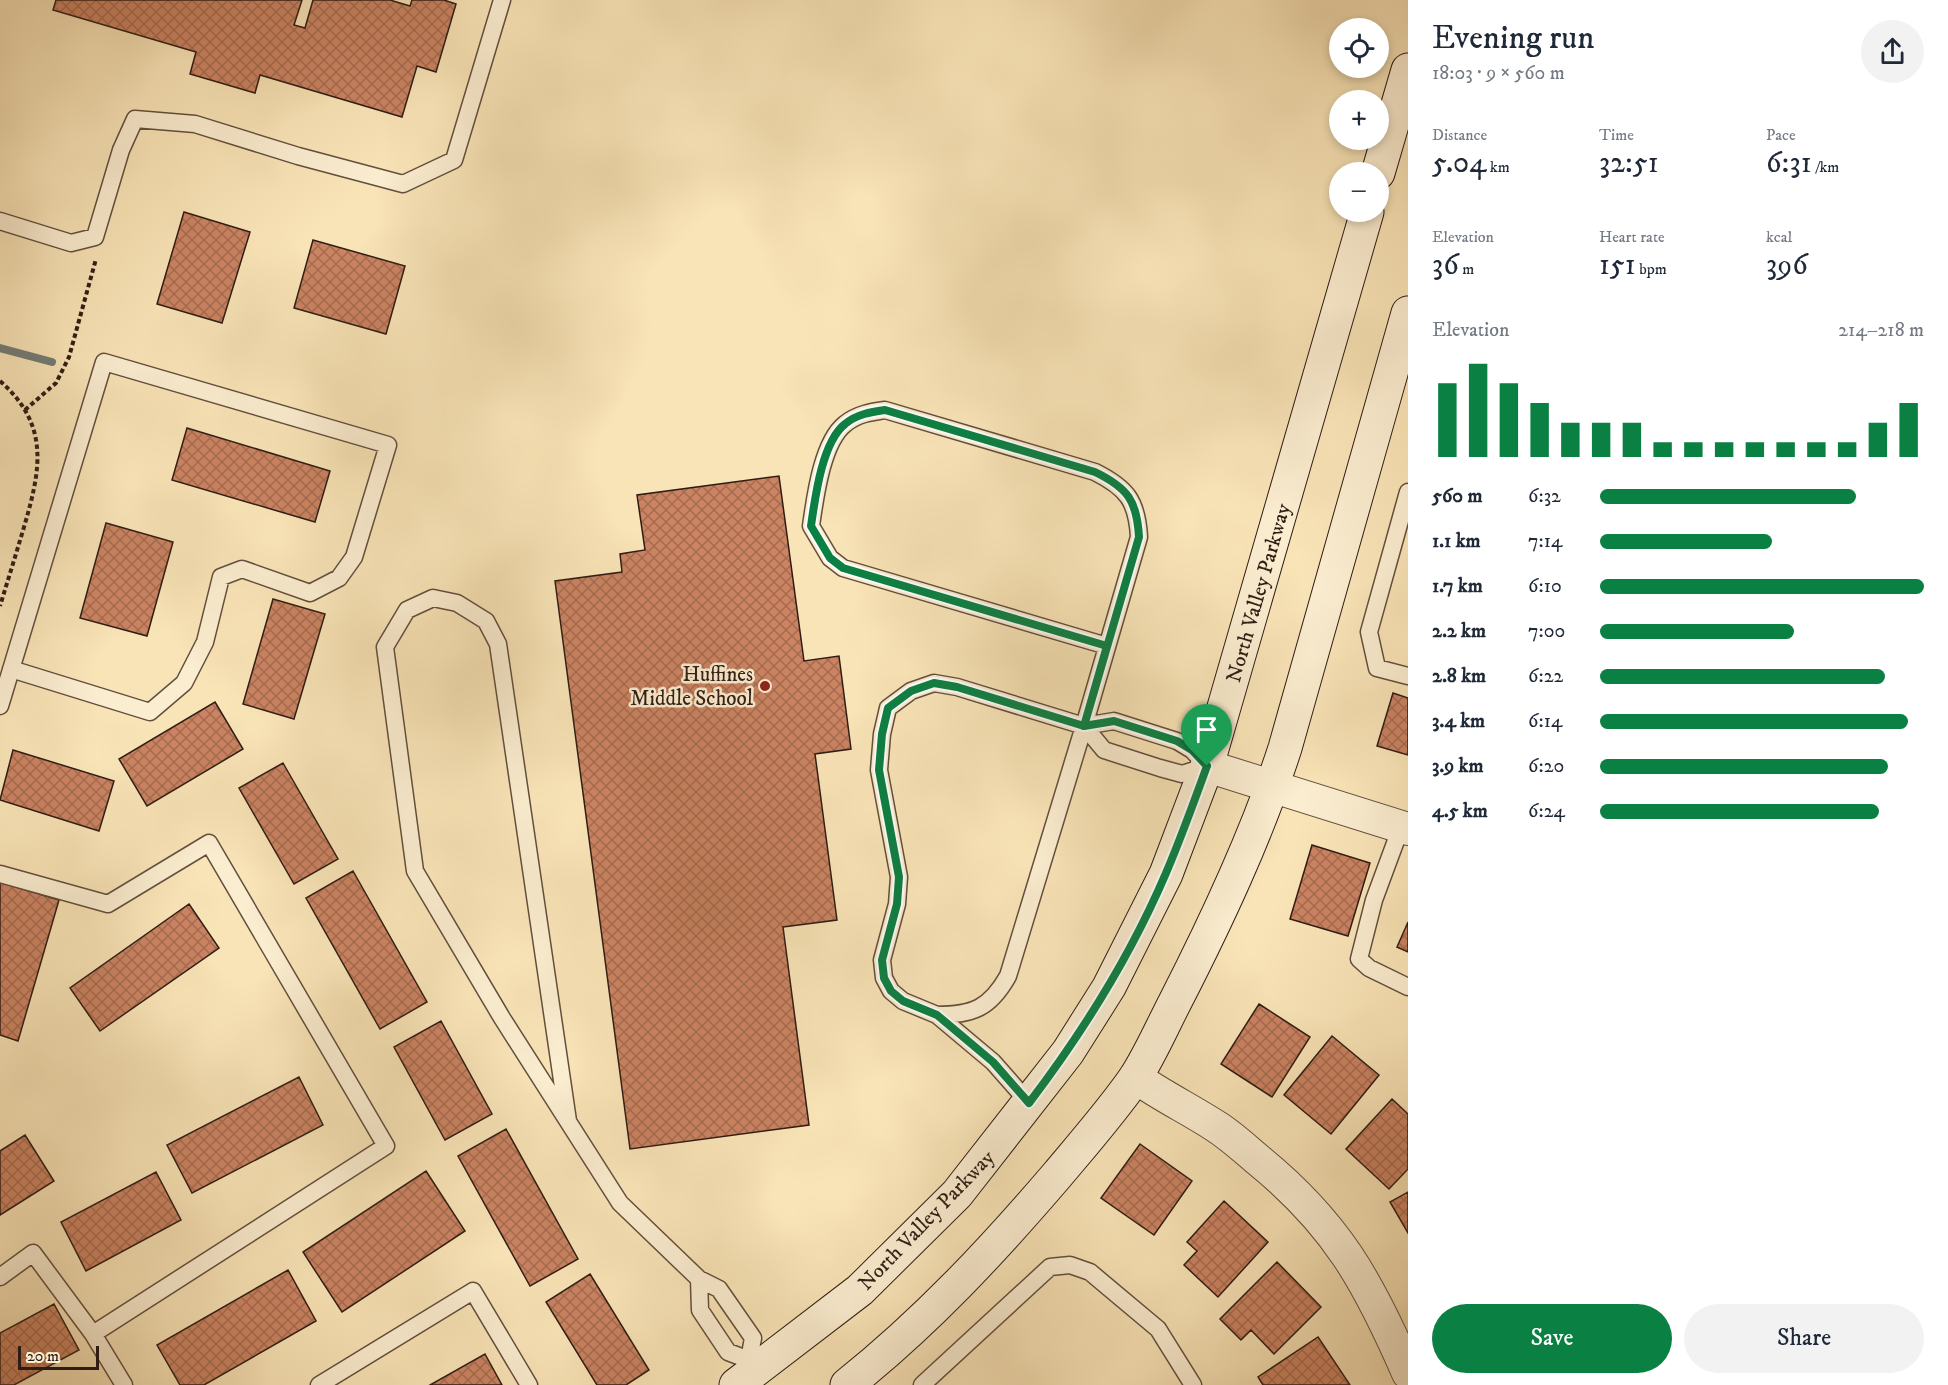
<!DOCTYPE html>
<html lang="en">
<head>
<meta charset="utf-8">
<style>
	body { margin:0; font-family:"IM FELL DW Pica",serif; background:#f2f2f3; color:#1f2937; height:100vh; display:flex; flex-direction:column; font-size:22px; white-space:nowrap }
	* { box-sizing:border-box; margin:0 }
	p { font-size:20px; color:#747a83 }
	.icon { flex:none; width:33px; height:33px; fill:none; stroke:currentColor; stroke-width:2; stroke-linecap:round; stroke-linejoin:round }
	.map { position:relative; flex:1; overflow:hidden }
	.sheet { display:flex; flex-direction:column; background:#fff; width:540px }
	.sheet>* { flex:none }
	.buttons { position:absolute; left:1329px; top:18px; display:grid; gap:12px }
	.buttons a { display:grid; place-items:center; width:60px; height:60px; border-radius:50%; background:#fff; box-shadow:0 3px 9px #0003; font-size:30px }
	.scale { position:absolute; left:18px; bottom:15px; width:81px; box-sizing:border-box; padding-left:6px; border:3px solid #2f1d14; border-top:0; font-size:16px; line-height:21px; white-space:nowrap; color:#2f1d14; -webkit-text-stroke:4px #fbedd0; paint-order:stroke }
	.pin { position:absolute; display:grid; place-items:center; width:51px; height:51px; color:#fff; margin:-62px -26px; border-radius:50% 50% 50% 0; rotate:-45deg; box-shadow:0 0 6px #0007 }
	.pin .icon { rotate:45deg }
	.round { display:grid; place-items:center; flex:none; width:63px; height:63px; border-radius:32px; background:#f2f2f3 }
	.overview { display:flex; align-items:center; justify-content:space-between; height:102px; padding:0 24px }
	h1 { font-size:33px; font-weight:600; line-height:45px }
	.figures { display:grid; grid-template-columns:repeat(3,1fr); gap:9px; height:102px; padding:6px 24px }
	.figures div { display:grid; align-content:center }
	.figures b { font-size:30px; font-weight:600 }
	.figures small { font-size:16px; font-weight:400 }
	.figures p { font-size:16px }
	.chart { height:168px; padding:12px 24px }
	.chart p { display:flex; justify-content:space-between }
	.chart svg { width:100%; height:108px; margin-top:6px; stroke:#0b8043; stroke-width:6 }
	.button { display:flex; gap:12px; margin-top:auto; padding:12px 24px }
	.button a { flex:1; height:69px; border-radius:36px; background:#0b8043; color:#fff; font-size:24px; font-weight:600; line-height:69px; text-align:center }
	.button a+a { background:#f2f2f3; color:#1f2937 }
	ul { padding:0 24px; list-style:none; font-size:20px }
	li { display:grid; grid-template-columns:96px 72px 1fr; align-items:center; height:45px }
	li i { height:15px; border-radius:8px; background:#0b8043 }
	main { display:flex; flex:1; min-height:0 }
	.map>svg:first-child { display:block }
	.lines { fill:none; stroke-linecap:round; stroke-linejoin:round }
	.stream { stroke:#747c77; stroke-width:8 }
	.building { fill:url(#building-cross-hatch); stroke:#2f1d14; stroke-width:1.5 }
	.lane-casing { stroke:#624f3d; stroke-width:19 }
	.street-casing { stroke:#624f3d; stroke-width:34 }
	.secondary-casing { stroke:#2f1d14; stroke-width:35 }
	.path { stroke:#2f1d14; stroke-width:4; stroke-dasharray:4.5 3; stroke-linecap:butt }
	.lane { stroke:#fbedd0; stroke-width:16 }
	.street { stroke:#fbedd0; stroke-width:32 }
	.secondary { stroke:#fbedd0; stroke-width:33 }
	.route-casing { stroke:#fff; stroke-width:12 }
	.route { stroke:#0b8043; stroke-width:8 }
	.poi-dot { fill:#8f2418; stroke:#fbedd0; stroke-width:2 }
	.labels { text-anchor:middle; stroke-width:5; stroke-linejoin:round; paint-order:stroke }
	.street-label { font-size:21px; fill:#2f1d14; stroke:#fbedd0 }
	.poi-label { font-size:21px; fill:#2f1d14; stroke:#fbedd0; text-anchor:end }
</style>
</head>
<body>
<main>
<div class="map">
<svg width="1408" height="1385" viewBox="0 0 1408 1385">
	<defs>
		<pattern id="building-cross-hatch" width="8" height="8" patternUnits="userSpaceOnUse" patternTransform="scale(1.5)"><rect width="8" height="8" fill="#cb8362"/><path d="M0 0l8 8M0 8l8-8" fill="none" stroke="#a56b50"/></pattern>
	</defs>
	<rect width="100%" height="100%" fill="#f9e4b7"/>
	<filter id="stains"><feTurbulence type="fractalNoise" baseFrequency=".00333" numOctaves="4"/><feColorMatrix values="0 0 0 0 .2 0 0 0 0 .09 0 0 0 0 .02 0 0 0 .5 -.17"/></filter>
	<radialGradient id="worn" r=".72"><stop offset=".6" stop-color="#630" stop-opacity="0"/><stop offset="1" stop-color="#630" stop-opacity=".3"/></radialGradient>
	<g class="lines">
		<path class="stream" d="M 0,348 L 52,362"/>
	</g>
	<path class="building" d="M 56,0 L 302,0 L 294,25 L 305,28 L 313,0 L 390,0 L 410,6 L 412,0 L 444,0 L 456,4 L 436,72 L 417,66 L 402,117 L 260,75 L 255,93 L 190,74 L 196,52 L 53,10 Z
		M 184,212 L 250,232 L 222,323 L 157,304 Z
		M 313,240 L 405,266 L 386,334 L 294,308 Z
		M 187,428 L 330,471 L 315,522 L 172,480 Z
		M 779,476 L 804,661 L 839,656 L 851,749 L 815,754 L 837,920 L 783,927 L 809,1125 L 630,1149 L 555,581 L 622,572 L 620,554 L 645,550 L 637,495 Z
		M 106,523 L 173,542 L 147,636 L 80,618 Z
		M 273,599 L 325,614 L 294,719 L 243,704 Z
		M 1393,693 L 1408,698 L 1408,755 L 1377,746 Z
		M 215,702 L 243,749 L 147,806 L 119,759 Z
		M 13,750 L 114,781 L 99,831 L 0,800 Z
		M 283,763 L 338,859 L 294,884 L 239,788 Z
		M 1312,845 L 1370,863 L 1348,936 L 1290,919 Z
		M 353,871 L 427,1002 L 380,1029 L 306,898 Z
		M 0,882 L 59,900 L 18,1041 L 0,1035 Z
		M 189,904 L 219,948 L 100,1031 L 70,988 Z
		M 1408,922 L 1408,952 L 1397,947 Z
		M 1259,1004 L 1310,1037 L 1272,1097 L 1221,1064 Z
		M 441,1021 L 492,1114 L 445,1140 L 394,1047 Z
		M 1332,1036 L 1379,1075 L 1331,1134 L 1284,1095 Z
		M 299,1077 L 323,1125 L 192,1193 L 167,1145 Z
		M 1392,1099 L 1408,1114 L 1408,1169 L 1389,1189 L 1346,1149 Z
		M 506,1129 L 578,1259 L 530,1286 L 458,1156 Z
		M 25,1135 L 54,1181 L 0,1215 L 0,1151 Z
		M 1140,1144 L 1192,1181 L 1154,1235 L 1101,1198 Z
		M 426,1171 L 465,1231 L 342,1312 L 303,1252 Z
		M 156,1172 L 181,1220 L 86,1271 L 61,1222 Z
		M 1408,1192 L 1408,1233 L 1390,1202 Z
		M 1224,1201 L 1268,1242 L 1218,1297 L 1184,1265 L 1197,1251 L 1187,1242 Z
		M 1277,1262 L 1321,1307 L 1274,1354 L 1251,1330 L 1241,1340 L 1220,1319 Z
		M 288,1270 L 316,1321 L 204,1385 L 180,1385 L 157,1345 Z
		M 590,1274 L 649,1370 L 626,1385 L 597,1385 L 546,1302 Z
		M 54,1304 L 79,1350 L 14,1385 L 0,1385 L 0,1333 Z
		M 1318,1337 L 1350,1385 L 1263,1385 L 1258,1377 Z
		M 485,1354 L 502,1385 L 430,1385 Z"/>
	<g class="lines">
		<g class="lane-casing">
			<path id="lane" d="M 0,221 L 71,243 L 95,237 L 121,150 L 135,119 L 195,124 L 298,156 L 403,184 L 454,160 L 502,0
				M 1408,492 L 1369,632 L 1377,668 L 1408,676
				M 0,706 L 104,362 L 388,445 L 354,557 L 339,578 L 310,593 L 242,569 L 221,577 L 205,642 L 184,683 L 150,712 L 11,669
				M 1401,827 L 1374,900 L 1359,959 L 1369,968 L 1408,987
				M 0,874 L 108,904 L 209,843 L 386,1146 L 93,1334
				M 937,1015 C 973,1015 990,1008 1008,976 L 1084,726
				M 1029,1103 L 993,1062 L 937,1015 L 903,1001 L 891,991 L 884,978 L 882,960 L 897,904 L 899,877 L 879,770 L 882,734 L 888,708 L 911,691 L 934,683 L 957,687 L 1084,726 L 1104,750 L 1160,768 L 1182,774 L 1207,766 L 1192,750 L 1177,741 L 1114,721 L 1084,726 L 1139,537 C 1137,501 1127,488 1095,472 L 885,410 C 871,412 857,414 845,424 C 822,442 815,498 811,526 L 830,558 L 843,568 L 1107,646
				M 568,1121 L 498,644 L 486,621 L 457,603 L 433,598 L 407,610 L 385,647 L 415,871 L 502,1018 L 620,1203 L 699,1279 L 719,1289 L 753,1338 L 749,1360
				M 0,1277 L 33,1253 L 93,1334 L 124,1385
				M 699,1279 L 700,1310 L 728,1352 L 749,1360 L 754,1369
				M 319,1385 L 473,1291 L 529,1385
				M 922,1385 L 1050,1267 L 1070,1265 L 1090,1272 L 1158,1329 L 1193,1385"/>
		</g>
		<g class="street-casing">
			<path id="street" d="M 1207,766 L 1408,829
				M 1135,1077 C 1162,1096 1191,1110 1217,1127 C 1231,1136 1244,1148 1257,1159 C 1336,1223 1368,1281 1408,1373"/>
		</g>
		<g class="secondary-casing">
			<path id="secondary" d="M 1378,173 L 1408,70
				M 736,1385 L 860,1290 L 957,1194 L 1068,1052 L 1109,987 L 1166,874 L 1207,766 L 1367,212
				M 847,1385 C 926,1322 993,1250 1058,1174 C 1084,1143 1112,1111 1135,1078 C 1150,1055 1162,1027 1175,1002 C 1217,920 1257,835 1285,748 L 1408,313"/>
		</g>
		<path class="path" d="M 0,381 C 50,425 41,469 24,527 C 16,554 8,580 0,606
			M 25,410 L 56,383 L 69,357 L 96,259"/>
		<use href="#lane" class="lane"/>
		<use href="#street" class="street"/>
		<use href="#secondary" class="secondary"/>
	</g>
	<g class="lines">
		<g class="route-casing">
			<path id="route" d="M 1207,766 L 1192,750 L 1177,741 L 1114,721 L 1084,726 L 1139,537 C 1137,501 1128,488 1095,472 L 885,410 C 871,412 857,414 845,424 C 822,442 815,498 811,526 L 830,558 L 843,568 L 1107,646 L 1084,726 L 957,687 L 934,683 L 911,691 L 888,708 L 882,734 L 879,770 L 899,877 L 897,904 L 882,960 L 884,978 L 891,991 L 903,1001 L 937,1015 L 993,1062 L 1029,1103 C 1083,1032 1131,955 1166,873 C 1181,838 1194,802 1207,766"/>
		</g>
		<use href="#route" class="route"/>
	</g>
	<circle class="poi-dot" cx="765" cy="686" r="6"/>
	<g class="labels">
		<g class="street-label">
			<text transform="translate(1258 593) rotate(-74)" y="7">North Valley Parkway</text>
			<text transform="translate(926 1220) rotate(-46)" y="7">North Valley Parkway</text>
		</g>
		<g class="poi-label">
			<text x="753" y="681">Huffines<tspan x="753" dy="24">Middle School</tspan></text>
		</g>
	</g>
	<rect width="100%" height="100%" filter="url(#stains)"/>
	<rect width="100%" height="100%" fill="url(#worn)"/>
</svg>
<div class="buttons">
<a><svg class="icon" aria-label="locate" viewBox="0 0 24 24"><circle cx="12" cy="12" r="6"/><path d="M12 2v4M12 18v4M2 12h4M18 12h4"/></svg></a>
<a>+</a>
<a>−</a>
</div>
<div class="scale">20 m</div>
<div class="pin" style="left:1207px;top:766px;background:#1e9e55"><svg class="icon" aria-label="arrive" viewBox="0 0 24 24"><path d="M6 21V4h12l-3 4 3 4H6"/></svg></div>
</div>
<section class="sheet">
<div class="overview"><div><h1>Evening run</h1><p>18:03 · 9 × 560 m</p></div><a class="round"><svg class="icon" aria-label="share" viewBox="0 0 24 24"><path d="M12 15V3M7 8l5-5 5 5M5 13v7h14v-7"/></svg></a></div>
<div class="figures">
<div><p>Distance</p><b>5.04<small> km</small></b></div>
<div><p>Time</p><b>32:51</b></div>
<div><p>Pace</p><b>6:31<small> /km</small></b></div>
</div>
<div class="figures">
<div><p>Elevation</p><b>36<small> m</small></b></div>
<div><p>Heart rate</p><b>151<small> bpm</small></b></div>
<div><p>kcal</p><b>396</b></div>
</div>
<div class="chart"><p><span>Elevation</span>214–218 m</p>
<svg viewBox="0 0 160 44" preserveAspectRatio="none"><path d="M5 44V14M15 44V6M25 44V14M35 44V22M45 44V30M55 44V30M65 44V30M75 44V38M85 44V38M95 44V38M105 44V38M115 44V38M125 44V38M135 44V38M145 44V30M155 44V22"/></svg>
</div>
<ul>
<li><b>560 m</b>6:32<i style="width:79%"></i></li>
<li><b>1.1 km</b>7:14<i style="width:53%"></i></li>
<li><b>1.7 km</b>6:10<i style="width:100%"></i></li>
<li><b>2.2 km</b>7:00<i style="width:60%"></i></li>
<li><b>2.8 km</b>6:22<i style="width:88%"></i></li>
<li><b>3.4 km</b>6:14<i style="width:95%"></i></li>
<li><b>3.9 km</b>6:20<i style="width:89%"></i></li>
<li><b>4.5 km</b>6:24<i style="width:86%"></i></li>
</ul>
<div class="button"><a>Save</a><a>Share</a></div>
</section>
</main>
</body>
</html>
